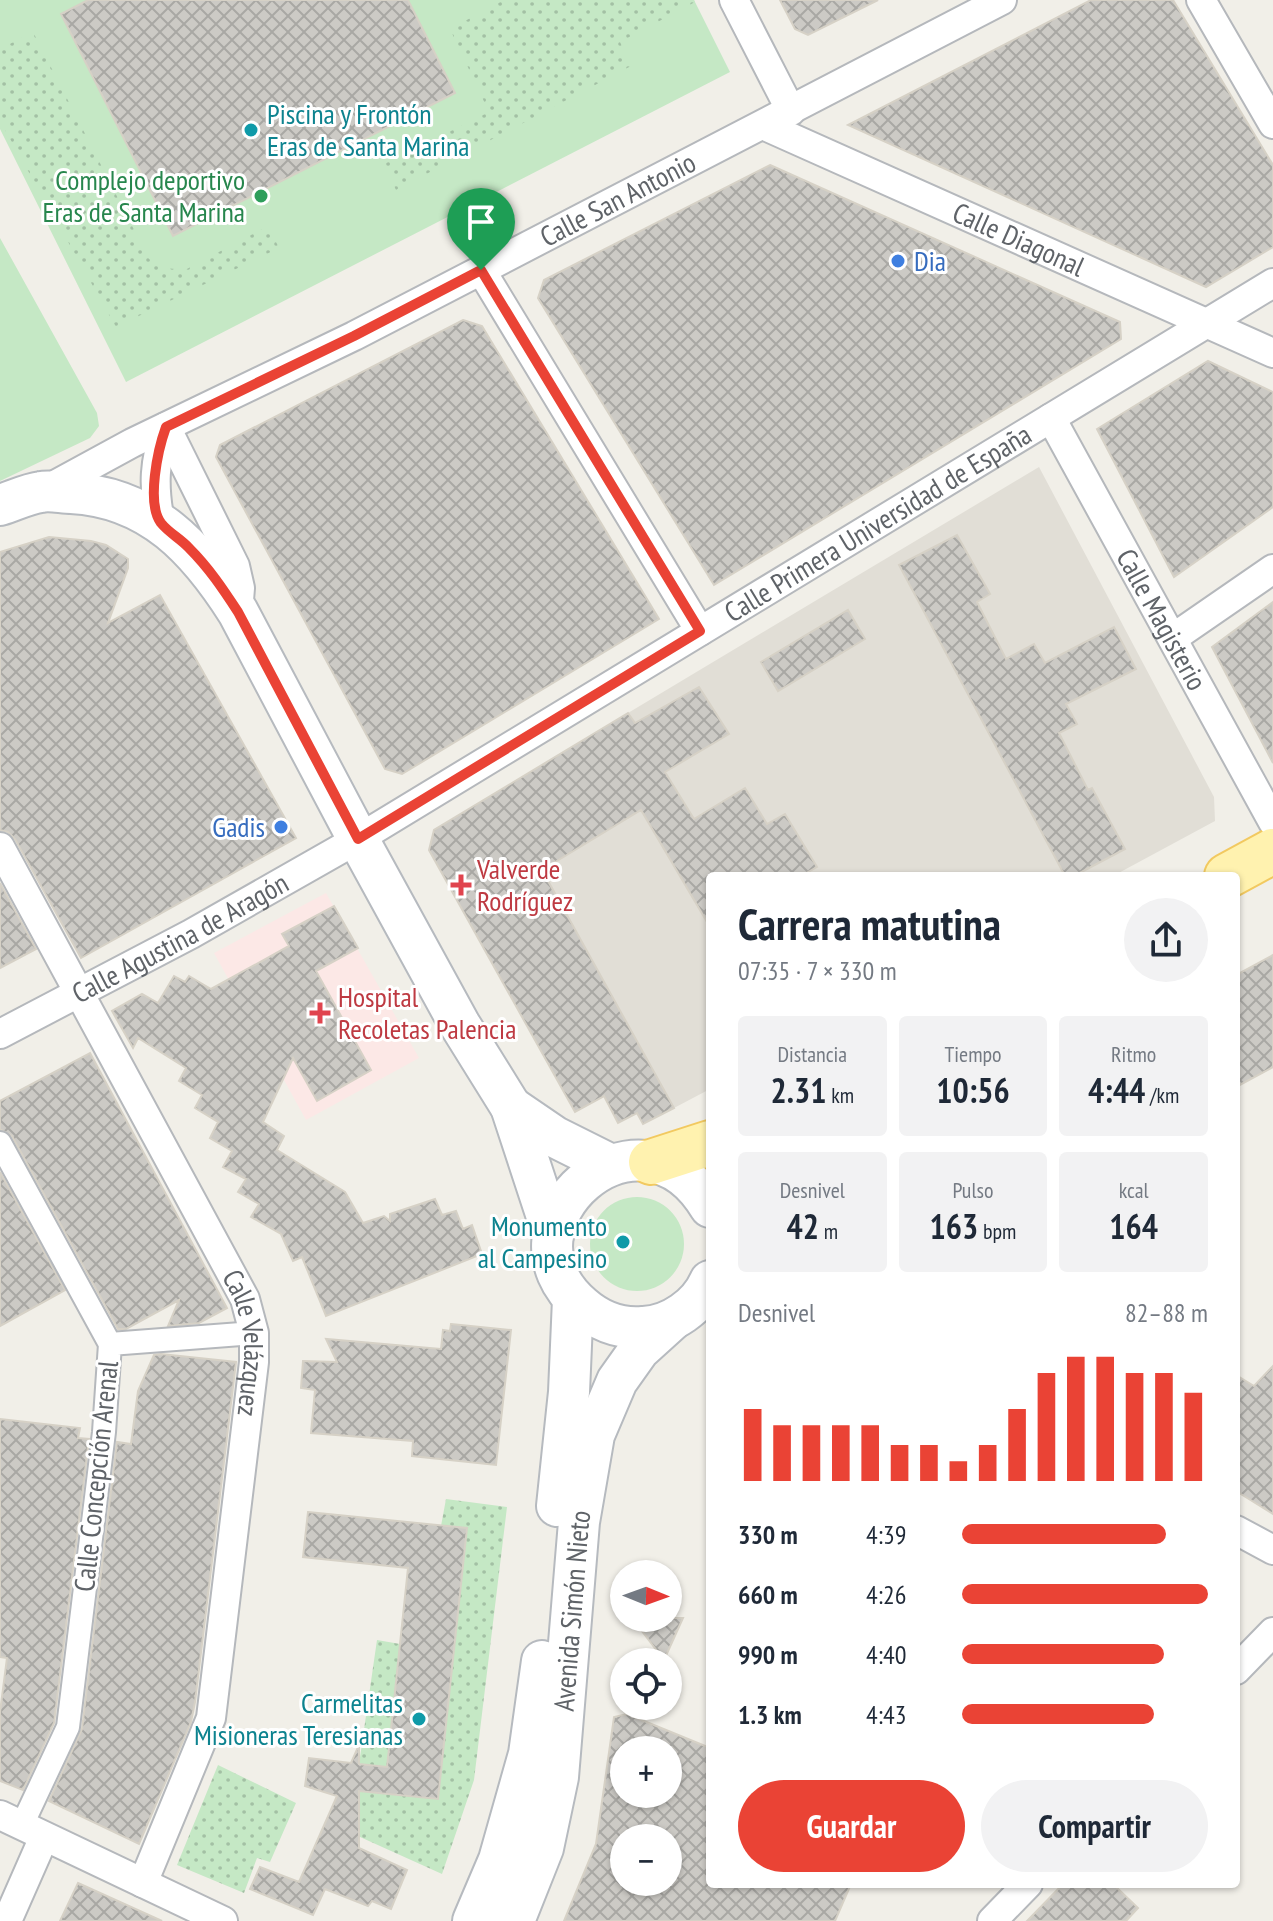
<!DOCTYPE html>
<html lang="es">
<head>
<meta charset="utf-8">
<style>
	body { margin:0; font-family:"PT Sans Narrow",sans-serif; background:#f2f2f3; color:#1f2937; height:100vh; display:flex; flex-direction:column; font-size:30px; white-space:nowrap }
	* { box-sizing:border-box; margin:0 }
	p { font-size:26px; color:#747a83 }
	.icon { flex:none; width:44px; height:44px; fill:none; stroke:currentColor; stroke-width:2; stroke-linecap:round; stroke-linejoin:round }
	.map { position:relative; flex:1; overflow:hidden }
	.sheet { position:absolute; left:706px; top:872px; width:534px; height:1016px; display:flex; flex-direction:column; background:#fff; border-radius:8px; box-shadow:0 2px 6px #0004 }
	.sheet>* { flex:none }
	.needle { width:52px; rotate:91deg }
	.tools { position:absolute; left:610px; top:1560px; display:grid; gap:16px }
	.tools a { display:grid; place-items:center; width:72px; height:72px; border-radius:50%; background:#fff; box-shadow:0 2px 6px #0004; font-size:40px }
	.pin { position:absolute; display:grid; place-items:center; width:68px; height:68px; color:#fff; margin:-82px -34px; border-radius:50% 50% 50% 0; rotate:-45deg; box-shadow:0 0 8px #0007 }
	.pin .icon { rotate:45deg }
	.round { display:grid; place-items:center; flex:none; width:84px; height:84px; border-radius:42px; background:#f2f2f3 }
	.head { display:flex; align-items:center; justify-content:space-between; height:136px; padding:0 32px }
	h1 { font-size:44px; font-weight:600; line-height:60px }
	.stats { display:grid; grid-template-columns:repeat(3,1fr); gap:12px; height:136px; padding:8px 32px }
	.stats div { display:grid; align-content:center; border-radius:8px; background:#f2f2f3; text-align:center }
	.stats b { font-size:34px; font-weight:600 }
	.stats small { font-size:22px; font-weight:400 }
	.stats p { font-size:22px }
	.chart { height:224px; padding:16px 32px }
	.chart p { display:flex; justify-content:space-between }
	.chart svg { width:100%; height:144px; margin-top:8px; stroke:#ea4335; stroke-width:6 }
	.button { display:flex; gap:16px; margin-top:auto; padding:16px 32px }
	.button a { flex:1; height:92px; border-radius:48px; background:#ea4335; color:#fff; font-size:32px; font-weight:600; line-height:92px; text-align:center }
	.button a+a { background:#f2f2f3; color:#1f2937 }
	ul { padding:0 32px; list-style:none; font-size:26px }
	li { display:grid; grid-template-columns:128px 96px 1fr; align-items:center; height:60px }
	li i { height:20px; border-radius:10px; background:#ea4335 }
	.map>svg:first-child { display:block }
	.education { fill:#e1ded6 }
	.medical { fill:#fce8e6 }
	.green { fill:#c5e8c5 }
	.garden { fill:url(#garden-dots) }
	.building { fill:url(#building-cross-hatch); stroke:#d6d1c6; stroke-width:2; fill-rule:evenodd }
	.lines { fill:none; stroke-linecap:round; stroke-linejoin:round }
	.pedestrian-casing { stroke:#b5b8bc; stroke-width:26 }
	.minor-casing { stroke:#b5b8bc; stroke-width:32 }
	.secondary-casing { stroke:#b6babf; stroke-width:44 }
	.primary-casing { stroke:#f2c960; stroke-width:48 }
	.pedestrian { stroke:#fff; stroke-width:22 }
	.minor { stroke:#fff; stroke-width:28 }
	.secondary { stroke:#fff; stroke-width:40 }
	.primary { stroke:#fff2af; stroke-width:44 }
	.route-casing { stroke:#fff; stroke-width:16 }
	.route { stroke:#ea4335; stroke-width:10 }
	.culture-dot { fill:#0f9aa8; stroke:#fff; stroke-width:3 }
	.leisure-dot { fill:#2e9e5b; stroke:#fff; stroke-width:3 }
	.shop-dot { fill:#3f7fe0; stroke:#fff; stroke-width:3 }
	.health-dot { fill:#e0444e; stroke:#fff; stroke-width:3 }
	.labels { text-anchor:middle; stroke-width:6; stroke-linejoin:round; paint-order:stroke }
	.culture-label { font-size:28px; fill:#0d838f; stroke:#fff; text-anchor:end }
	.leisure-label { font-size:28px; fill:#27864d; stroke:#fff; text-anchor:end }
	.street-label { font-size:28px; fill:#5f6368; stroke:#fff }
	.shop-label { font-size:28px; fill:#366cbe; stroke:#fff; text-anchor:start }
	.health-label { font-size:28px; fill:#be3a42; stroke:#fff; text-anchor:start }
</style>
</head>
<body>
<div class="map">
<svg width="1273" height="1921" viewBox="0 0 1273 1921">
	<defs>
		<pattern id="garden-dots" width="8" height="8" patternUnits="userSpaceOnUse" patternTransform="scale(2)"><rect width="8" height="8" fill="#c5e8c5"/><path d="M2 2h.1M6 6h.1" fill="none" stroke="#a3c0a4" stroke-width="1.8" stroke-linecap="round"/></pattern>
		<pattern id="building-cross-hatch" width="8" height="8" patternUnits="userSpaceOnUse" patternTransform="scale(2)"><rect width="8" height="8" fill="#cccac5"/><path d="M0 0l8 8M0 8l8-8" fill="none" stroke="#a9a8a4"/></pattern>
	</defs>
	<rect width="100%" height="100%" fill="#f1efe8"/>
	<path class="education" d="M 1039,467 L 1214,797 L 1215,821 L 1113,876 L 710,876 L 710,1089 L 674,1108 L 542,870 L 675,789 L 628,713 Z"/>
	<path class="medical" d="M 326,893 L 419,1058 L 306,1120 L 214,953 Z"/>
	<path class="green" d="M 0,0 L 694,0 L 730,72 L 126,382 L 0,129 Z
		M 0,238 L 97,413 L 99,426 L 90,438 L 0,481 Z
		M590 1244a47 47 0 1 1 94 0a47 47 0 1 1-94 0Z"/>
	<path class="garden" d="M 504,0 L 694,0 L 695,2 L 620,42 L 631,66 L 396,190 L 384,164 L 489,112 L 450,29 Z
		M 33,32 L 149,259 L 165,268 L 185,270 L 268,226 L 279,248 L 116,327 L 0,121 L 0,49 Z
		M 446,1499 L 507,1507 L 474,1780 L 442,1874 L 349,1832 L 359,1802 L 359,1764 L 377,1640 L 400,1644 L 384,1794 L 438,1799 L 467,1529 L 441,1526 Z
		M 218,1765 L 296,1803 L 270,1862 L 257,1858 L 244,1893 L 177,1865 Z"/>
	<path class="building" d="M 88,0 L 408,0 L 455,93 L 173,236 L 61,14 Z
		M 780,0 L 878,0 L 808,35 L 795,29 Z
		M 1091,0 L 1173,0 L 1273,165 L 1273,247 L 1206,287 L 848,125 Z
		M 770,165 L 1120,322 L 1121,339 L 714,585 L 538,298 L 544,280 Z
		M 463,320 L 482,326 L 659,619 L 402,774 L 385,769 L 216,457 L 220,445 Z
		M 1208,361 L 1273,392 L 1273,507 L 1174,577 L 1097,429 Z
		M 957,535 L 990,594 L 977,602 L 1006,659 L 1034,644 L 1045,663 L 1114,627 L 1136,669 L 1066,704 L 1077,724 L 1059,733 L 1088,790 L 1092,788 L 1125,849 L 1074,876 L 1065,876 L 899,565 Z
		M 49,537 L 91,541 L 106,545 L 128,559 L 128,568 L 108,623 L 160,595 L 296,838 L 81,958 L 15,839 L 8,832 L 0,830 L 0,552 Z
		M 1273,602 L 1273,763 L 1212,647 Z
		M 848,610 L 865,639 L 778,691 L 761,662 Z
		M 699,687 L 729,734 L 665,772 L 694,819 L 745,788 L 767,824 L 785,814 L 817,867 L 801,876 L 710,876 L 710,927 L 641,810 L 542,870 L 674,1108 L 643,1124 L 637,1113 L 618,1123 L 604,1096 L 575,1112 L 429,850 L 434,830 L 628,713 L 635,723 Z
		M 0,883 L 36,949 L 0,968 Z
		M 334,906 L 358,948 L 316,971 L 371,1070 L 317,1101 L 293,1058 L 263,1122 L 284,1136 L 277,1150 L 345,1192 L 363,1223 L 384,1216 L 390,1221 L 390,1214 L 435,1199 L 442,1215 L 456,1211 L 463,1229 L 472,1225 L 482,1254 L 326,1316 L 302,1257 L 293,1261 L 281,1234 L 251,1217 L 259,1204 L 238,1192 L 246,1179 L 223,1167 L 232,1151 L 210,1138 L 218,1122 L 195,1108 L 202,1095 L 179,1081 L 186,1068 L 138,1038 L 133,1048 L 112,1011 L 142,994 L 158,1003 L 174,976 L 185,982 L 189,976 L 211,989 L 289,946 L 282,934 Z
		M 1273,955 L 1273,1067 L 1236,1087 L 1236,975 Z
		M 90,1053 L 227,1308 L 199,1323 L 168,1326 L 179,1300 L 126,1329 L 118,1329 L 12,1136 L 0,1129 L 0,1101 Z
		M 0,1172 L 65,1290 L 0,1326 Z
		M 451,1324 L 511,1330 L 496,1465 L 412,1456 L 413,1441 L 311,1433 L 315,1390 L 301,1388 L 303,1361 L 337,1362 L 326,1339 L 441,1349 L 443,1330 L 450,1331 Z
		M 161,1354 L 236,1362 L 195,1702 L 191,1722 L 139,1844 L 49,1801 L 82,1729 L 117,1442 L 131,1444 L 138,1391 L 154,1355 Z
		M 1273,1366 L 1273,1514 L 1236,1491 L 1236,1375 L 1254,1386 Z
		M 0,1419 L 80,1428 L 78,1438 L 89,1439 L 54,1723 L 23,1790 L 0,1781 L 0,1712 L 7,1658 L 0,1657 Z
		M 308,1512 L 467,1528 L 438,1799 L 359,1791 L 359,1848 L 407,1870 L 391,1909 L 372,1901 L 368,1906 L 325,1889 L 313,1915 L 250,1889 L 260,1867 L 299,1882 L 337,1796 L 305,1786 L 309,1758 L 351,1763 L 359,1745 L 359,1764 L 387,1767 L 408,1568 L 303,1557 Z
		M 632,1618 L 683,1618 L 664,1660 Z
		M 627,1714 L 710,1748 L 710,1884 L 851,1884 L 835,1921 L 564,1921 L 596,1844 L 614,1717 ZM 624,1750 L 668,1750 L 668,1794 L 624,1794 ZM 624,1838 L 668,1838 L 668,1882 L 624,1882 Z
		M 78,1883 L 162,1921 L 60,1921 Z
		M 1063,1884 L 1113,1884 L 1138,1908 L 1126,1921 L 1027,1921 Z"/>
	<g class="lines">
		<g class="pedestrian-casing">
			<path id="pedestrian" d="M 0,1143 L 110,1344 L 104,1432 L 68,1727 L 22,1825
				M 110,1344 L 254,1333"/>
		</g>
		<g class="minor-casing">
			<g id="minor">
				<path d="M 734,0 L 791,111"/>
				<path d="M 1201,0 L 1273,124"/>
				<path id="s1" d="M 763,125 L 1273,353"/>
				<path d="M 481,270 L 700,631"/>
				<path id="s2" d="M 1051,418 L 1273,822"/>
				<path d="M 166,427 L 235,566 L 240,588 L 238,612"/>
				<path id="s3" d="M 42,492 L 132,443 L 354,336 L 1002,0"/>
				<path d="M 160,522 C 153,485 154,462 166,427"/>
				<path d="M 1173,638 L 1273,569"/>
				<path id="s4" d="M 0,847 L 245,1299 L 254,1333 L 254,1362 L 211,1718 L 143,1883"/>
				<path id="s5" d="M 0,1034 L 191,934 L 358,839 L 1273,283"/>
				<path d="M 1236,1530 L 1273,1550"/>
				<path d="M 1236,1670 L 1273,1632"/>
				<path d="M 0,1815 L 223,1921"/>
				<path d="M 7,1921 L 44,1837"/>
				<path d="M 992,1921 L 1028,1884"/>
			</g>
		</g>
		<g class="secondary-casing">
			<g id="secondary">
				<path d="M 0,505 C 13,501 27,494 41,492 C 50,490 62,493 71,493 C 151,497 198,549 238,612 L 358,839 L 460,1025 L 511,1107 L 553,1235"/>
				<path d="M 511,1107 L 555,1137 L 611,1165"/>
				<path d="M 710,1207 C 639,1088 488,1226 582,1306 C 599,1321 620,1329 643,1327 C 671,1326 699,1306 710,1281"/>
				<path d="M 557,1506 L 569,1392 L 573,1299"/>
				<path d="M 473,1921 L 499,1860 L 529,1754 L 542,1661"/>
				<path id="s6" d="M 514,1921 L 543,1848 L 558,1777 L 579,1522 L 594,1435 L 617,1381 L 639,1350 L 671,1321"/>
			</g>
		</g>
		<g class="primary-casing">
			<path id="primary" d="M 1227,876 L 1273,851
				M 651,1162 L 710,1143"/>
		</g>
		<use href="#pedestrian" class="pedestrian"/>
		<use href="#minor" class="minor"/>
		<use href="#secondary" class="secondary"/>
		<use href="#primary" class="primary"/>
	</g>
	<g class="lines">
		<g class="route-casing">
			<path id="route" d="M 481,270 L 700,631 L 358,839 L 238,612 C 223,589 209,568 189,548 C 181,539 169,533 161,523 C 146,503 158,449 166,427 L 354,336 Z"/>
		</g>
		<use href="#route" class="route"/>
	</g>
	<g class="culture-dot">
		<circle cx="251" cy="130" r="8"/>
		<circle cx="623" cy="1242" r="8"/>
		<circle cx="419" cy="1719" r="8"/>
	</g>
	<circle class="leisure-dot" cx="261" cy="196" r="8"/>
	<g class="shop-dot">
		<circle cx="898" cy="261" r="8"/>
		<circle cx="281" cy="827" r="8"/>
	</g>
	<g class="health-dot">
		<path d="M457 873h8v8h8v8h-8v8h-8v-8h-8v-8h8z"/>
		<path d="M316 1001h8v8h8v8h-8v8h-8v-8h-8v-8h8z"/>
	</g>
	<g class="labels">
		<g class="culture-label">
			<text x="267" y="124" text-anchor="start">Piscina y Frontón<tspan x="267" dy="32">Eras de Santa Marina</tspan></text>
			<text x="607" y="1236">Monumento<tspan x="607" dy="32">al Campesino</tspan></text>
			<text x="403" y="1713">Carmelitas<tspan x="403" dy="32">Misioneras Teresianas</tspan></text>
		</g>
		<g class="leisure-label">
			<text x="245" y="190">Complejo deportivo<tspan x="245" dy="32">Eras de Santa Marina</tspan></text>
		</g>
		<g class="street-label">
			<text dy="10" stroke="none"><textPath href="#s3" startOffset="646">Calle San Antonio</textPath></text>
			<text dy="10" stroke="none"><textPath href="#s1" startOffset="280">Calle Diagonal</textPath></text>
			<text dy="10" stroke="none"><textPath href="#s5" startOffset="1016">Calle Primera Universidad de España</textPath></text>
			<text dy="10" stroke="none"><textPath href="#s2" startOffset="230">Calle Magisterio</textPath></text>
			<text dy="10" stroke="none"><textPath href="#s5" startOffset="204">Calle Agustina de Aragón</textPath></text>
			<text dy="10" stroke="none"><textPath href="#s4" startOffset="558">Calle Velázquez</textPath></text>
			<text transform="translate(96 1476) rotate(-84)" y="10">Calle Concepción Arenal</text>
			<text dy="10" stroke="none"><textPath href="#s6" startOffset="318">Avenida Simón Nieto</textPath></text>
		</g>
		<g class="shop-label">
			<text x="914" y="271">Dia</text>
			<text x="265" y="837" text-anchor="end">Gadis</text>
		</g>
		<g class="health-label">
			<text x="477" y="879">Valverde<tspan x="477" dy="32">Rodríguez</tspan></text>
			<text x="338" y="1007">Hospital<tspan x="338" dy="32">Recoletas Palencia</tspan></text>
		</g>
	</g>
</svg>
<div class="tools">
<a><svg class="needle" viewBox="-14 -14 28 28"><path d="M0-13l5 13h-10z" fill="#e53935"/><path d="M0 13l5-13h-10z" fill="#747a83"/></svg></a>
<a><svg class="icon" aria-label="locate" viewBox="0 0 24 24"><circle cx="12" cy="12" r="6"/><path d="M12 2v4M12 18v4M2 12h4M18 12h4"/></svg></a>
<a>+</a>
<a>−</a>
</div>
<div class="pin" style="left:481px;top:270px;background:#1e9e55"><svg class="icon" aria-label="arrive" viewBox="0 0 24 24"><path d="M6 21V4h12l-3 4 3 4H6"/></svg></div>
<section class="sheet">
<div class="head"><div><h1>Carrera matutina</h1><p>07:35 · 7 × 330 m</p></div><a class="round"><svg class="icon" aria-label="share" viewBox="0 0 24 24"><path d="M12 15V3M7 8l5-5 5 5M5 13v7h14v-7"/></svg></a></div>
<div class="stats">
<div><p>Distancia</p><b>2.31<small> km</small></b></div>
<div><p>Tiempo</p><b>10:56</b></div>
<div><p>Ritmo</p><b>4:44<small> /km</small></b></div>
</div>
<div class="stats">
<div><p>Desnivel</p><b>42<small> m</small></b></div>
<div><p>Pulso</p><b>163<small> bpm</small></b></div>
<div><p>kcal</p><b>164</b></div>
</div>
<div class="chart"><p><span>Desnivel</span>82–88 m</p>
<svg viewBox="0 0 160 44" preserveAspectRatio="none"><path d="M5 44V22M15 44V27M25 44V27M35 44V27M45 44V27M55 44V33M65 44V33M75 44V38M85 44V33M95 44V22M105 44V11M115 44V6M125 44V6M135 44V11M145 44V11M155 44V17"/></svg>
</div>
<ul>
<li><b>330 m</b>4:39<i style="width:83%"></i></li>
<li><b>660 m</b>4:26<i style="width:100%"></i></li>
<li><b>990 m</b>4:40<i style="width:82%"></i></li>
<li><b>1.3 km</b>4:43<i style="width:78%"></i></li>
</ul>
<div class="button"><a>Guardar</a><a>Compartir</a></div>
</section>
</div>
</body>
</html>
